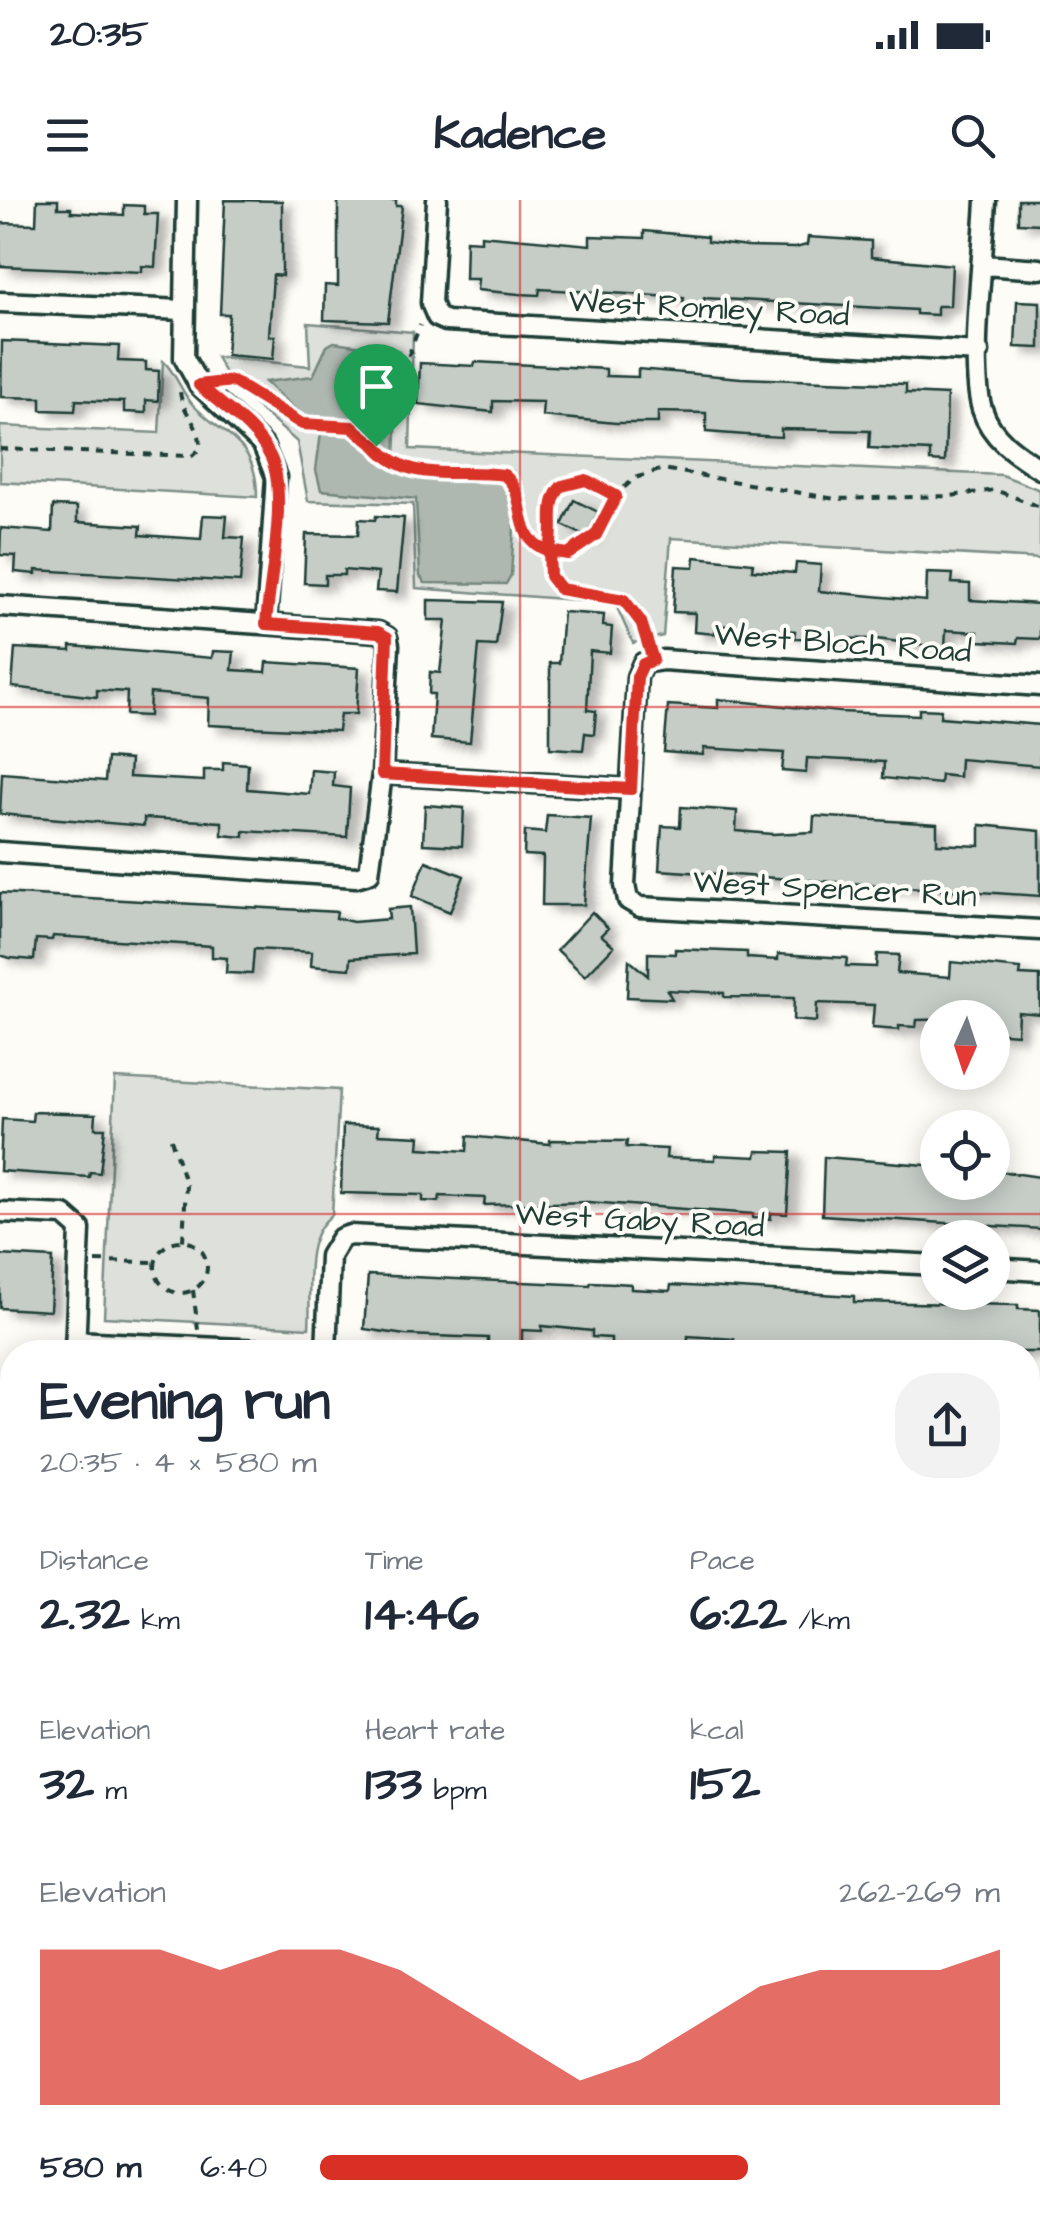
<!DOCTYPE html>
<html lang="en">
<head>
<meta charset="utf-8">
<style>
	body { margin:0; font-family:"Architects Daughter",sans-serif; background:#f2f2f3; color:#1f2937; height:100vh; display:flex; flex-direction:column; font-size:38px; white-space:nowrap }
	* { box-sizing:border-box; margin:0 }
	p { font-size:32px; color:#747a83 }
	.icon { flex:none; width:55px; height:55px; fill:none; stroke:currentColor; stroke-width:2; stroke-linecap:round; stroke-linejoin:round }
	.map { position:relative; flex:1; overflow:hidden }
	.panel { position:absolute; left:0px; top:1140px; width:1040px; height:888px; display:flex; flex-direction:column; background:#fff; border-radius:40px 40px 0 0; box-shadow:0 5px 25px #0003 }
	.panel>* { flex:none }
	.needle { width:65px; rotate:183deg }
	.fabs { position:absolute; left:920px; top:800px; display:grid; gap:20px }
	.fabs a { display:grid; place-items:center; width:90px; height:90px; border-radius:50%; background:#fff; box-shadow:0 5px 25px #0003; font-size:50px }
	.pin { position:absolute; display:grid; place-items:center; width:85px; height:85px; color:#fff; margin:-102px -42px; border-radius:50% 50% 50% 0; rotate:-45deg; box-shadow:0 0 10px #0007 }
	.pin .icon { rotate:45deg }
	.round { display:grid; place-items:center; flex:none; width:105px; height:105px; border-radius:40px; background:#f2f2f3 }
	.summary { display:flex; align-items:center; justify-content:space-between; height:170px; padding:0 40px }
	h1 { font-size:55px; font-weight:800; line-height:75px }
	.metrics { display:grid; grid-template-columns:repeat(3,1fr); gap:15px; height:170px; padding:10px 40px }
	.metrics div { display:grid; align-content:center }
	.metrics b { font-size:50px; font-weight:800 }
	.metrics small { font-size:28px; font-weight:400 }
	.metrics p { font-size:28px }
	.chart { height:280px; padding:20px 40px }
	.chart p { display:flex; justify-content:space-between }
	.chart svg { width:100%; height:180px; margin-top:10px; fill:#d93025; opacity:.7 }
	ul { padding:0 40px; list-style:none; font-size:32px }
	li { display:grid; grid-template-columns:160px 120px 1fr; align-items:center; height:75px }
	li i { height:25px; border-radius:12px; background:#d93025 }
	.status { display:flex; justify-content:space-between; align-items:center; height:70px; padding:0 50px; background:#fff; direction:ltr }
	.status svg { height:28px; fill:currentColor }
	header { display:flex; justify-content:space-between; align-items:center; height:130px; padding:0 40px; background:#fff; font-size:45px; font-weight:800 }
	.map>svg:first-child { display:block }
	.built { fill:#eceee9 }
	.green { fill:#dde0db; stroke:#7e8e88; stroke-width:2.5 }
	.water { fill:#aeb8b1; stroke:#75877f; stroke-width:2.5 }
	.building { fill:#c6cdc7; stroke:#1f3d34; stroke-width:2.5; filter:url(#shadow) }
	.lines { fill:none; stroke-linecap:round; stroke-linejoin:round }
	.lane-casing { stroke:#1f3d34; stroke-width:16 }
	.street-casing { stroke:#1f3d34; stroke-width:25 }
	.secondary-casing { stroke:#1f3d34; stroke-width:32 }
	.path { stroke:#1f3d34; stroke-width:4; stroke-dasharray:8 8; stroke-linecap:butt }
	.lane { stroke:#fdfcf7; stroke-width:9 }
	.street { stroke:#fdfcf7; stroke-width:18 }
	.secondary { stroke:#fdfcf7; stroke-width:25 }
	.route-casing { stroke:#fff; stroke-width:20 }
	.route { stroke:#d93025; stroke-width:12 }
	.grid { fill:none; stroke:#d62828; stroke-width:2.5; stroke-opacity:0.55 }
	.labels { text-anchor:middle; stroke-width:8; stroke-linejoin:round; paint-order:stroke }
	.street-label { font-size:32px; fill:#1f3d34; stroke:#fdfcf7 }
</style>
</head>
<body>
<div class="status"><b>20:35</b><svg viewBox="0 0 49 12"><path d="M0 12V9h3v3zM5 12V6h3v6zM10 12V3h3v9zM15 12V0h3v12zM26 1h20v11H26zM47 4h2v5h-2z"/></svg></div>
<header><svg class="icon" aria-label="menu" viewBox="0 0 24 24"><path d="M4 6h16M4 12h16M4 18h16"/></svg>Kadence<svg class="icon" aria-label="search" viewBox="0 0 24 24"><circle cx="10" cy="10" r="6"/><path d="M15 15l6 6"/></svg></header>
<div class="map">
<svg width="1040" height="2027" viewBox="0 0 1040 2027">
	<defs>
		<filter id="shadow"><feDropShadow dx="10" dy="6" stdDeviation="5" flood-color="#0004"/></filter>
	</defs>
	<rect width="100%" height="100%" fill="#fdfcf7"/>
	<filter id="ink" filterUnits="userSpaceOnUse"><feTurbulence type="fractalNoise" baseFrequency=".01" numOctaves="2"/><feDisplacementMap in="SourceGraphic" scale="20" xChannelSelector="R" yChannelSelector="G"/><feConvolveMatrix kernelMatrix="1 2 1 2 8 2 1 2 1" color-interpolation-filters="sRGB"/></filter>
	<g filter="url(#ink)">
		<path class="built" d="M 0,1661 L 12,1661 L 12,1979 L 0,1979 Z
			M 1028,1714 L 1040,1715 L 1040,2027 L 727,2015 L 1028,2015 Z"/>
		<path class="green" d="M 308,123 L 413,132 L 410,249 L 1002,275 L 1040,290 L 1040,359 L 671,338 L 663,436 L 633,443 L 615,403 L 416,388 L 413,304 L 308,301 L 297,242 L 231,184 L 216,157 L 310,166 Z
			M 163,161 C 175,171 181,192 193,205 C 226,239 257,241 257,297 L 0,282 L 0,226 L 159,233 Z
			M 115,878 L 339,890 L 332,1015 C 300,1039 312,1091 309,1128 L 104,1117 Z"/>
		<path class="water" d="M 334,142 L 399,151 L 395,261 L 513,271 L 517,280 L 511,375 L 506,384 L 425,383 L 420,376 L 416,299 L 321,290 L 316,270 L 321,233 L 265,182 L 313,176 L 327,146 Z"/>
		<path class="building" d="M 37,0 L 58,0 L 58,8 L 71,8 L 71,12 L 124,15 L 124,5 L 144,6 L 144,14 L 158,14 L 155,67 L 142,66 L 142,72 L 0,66 L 0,23 L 36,24 Z
			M 225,0 L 282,1 L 282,76 L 273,75 L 269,136 L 275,136 L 273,159 L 226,155 L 229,114 L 220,114 Z
			M 338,0 L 396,0 L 396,6 L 402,6 L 388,122 L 324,120 L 325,85 L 338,86 Z
			M 1018,0 L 1040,0 L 1040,24 L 1018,23 Z
			M 644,31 L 707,37 L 707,42 L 748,47 L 795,48 L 807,45 L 808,37 L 871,41 L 871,57 L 952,65 L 950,106 L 937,106 L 937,115 L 916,114 L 916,110 L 704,98 L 704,103 L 683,102 L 684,98 L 628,94 L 540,89 L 539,95 L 519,94 L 477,90 L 478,79 L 465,79 L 466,40 L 481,41 L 481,35 L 590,45 L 590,36 L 644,38 Z
			M 1017,101 L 1040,102 L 1040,148 L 1015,147 Z
			M 2,141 L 119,146 L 118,161 L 146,162 L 146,170 L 159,171 L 158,201 L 146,200 L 146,213 L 124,212 L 124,202 L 76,200 L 75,211 L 41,210 L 41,198 L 1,197 Z
			M 475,162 L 606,169 L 606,176 L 638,177 L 638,169 L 741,178 L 906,184 L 906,193 L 947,195 L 945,262 L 930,261 L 930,251 L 869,248 L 870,231 L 781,229 L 781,237 L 746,235 L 706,232 L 706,213 L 658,212 L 658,223 L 616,223 L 542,216 L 543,202 L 493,201 L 493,212 L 418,204 L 420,163 L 474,166 Z
			M 574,300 L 598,312 L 586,336 L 562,325 Z
			M 53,306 L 77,307 L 77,322 L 141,326 L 140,335 L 201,339 L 203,315 L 227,316 L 225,337 L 244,338 L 240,382 L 36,370 L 36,374 L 15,372 L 16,356 L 0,355 L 1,328 L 52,332 Z
			M 376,316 L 404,318 L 397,392 L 376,391 L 378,373 L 344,370 L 344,375 L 325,375 L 325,384 L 304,383 L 306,334 L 358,335 L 359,319 L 375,320 Z
			M 695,357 L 753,363 L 752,370 L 795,373 L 796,363 L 821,365 L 819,391 L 926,401 L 927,373 L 953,374 L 952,383 L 970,384 L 970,400 L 1040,404 L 1040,439 L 1018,438 L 1017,443 L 978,441 L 978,432 L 946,430 L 945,448 L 877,439 L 794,438 L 795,431 L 716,425 L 715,434 L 694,432 L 695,413 L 673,412 L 676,366 L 694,367 Z
			M 428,400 L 502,402 L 496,446 L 479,445 L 470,542 L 431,539 L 434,494 L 429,494 L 430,472 L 440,473 L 446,420 L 428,420 Z
			M 563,412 L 604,415 L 603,426 L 612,427 L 610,453 L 590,451 L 587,510 L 596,511 L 594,534 L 585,533 L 583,550 L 550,548 L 550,463 L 559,463 Z
			M 71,446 L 212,458 L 213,451 L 234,452 L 232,470 L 266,472 L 267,462 L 359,468 L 356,514 L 340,514 L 338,531 L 208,525 L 209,498 L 150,493 L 149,516 L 126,515 L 127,492 L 97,490 L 97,497 L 12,487 L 15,448 L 71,451 Z
			M 718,499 L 839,512 L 919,515 L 919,509 L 941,510 L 940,517 L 1040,525 L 1040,566 L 960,559 L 959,577 L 941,575 L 940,584 L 883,578 L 884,562 L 807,558 L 806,573 L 782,571 L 784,553 L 704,548 L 703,555 L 664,552 L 668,505 L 718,508 Z
			M 107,558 L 130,560 L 129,577 L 204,581 L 204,570 L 223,570 L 223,562 L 248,564 L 247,589 L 309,594 L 311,570 L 334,572 L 333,586 L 350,588 L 347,637 L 244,631 L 244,637 L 222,635 L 222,622 L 144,618 L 144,626 L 0,614 L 2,573 L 105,581 Z
			M 425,605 L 464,608 L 462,646 L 423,644 Z
			M 681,607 L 737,611 L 736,631 L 772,634 L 813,632 L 814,616 L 937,624 L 937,644 L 980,646 L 980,625 L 1040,631 L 1040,696 L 659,670 L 662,626 L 680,627 Z
			M 547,615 L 591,618 L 584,705 L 542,705 L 543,656 L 524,655 L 525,631 L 545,633 Z
			M 426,661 L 464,676 L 450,712 L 412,696 Z
			M 0,693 L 337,712 L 336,718 L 353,722 L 389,719 L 388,709 L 410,707 L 413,754 L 351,758 L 350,769 L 311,766 L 312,752 L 254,749 L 252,774 L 226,773 L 227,758 L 212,757 L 212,746 L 53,736 L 52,740 L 36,739 L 34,760 L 10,758 L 0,755 Z
			M 592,712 L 608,728 L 601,735 L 614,746 L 585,776 L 557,750 Z
			M 675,749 L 747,752 L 747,758 L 778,760 L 778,754 L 847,758 L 846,766 L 876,767 L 877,754 L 899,755 L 897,773 L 950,777 L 951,762 L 1021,769 L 1020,775 L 1040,776 L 1040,814 L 1018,812 L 1017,834 L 993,832 L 994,818 L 917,820 L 916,827 L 899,826 L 899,830 L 872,828 L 874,805 L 817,803 L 816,822 L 793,820 L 794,798 L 724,797 L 724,793 L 667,790 L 672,799 L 627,797 L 629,760 L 648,776 L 648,753 L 675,754 Z
			M 33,912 L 96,914 L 95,928 L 105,928 L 100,973 L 90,972 L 89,977 L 0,971 L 2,919 L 32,921 Z
			M 343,925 L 379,926 L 378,934 L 420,936 L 419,948 L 467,951 L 468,936 L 550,944 L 550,940 L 627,941 L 626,947 L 667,949 L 666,958 L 715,960 L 715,955 L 756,957 L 757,951 L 791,952 L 787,1014 L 771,1013 L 771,1019 L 753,1018 L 753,1014 L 588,1002 L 484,1005 L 485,998 L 440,996 L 439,1002 L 423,1001 L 423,995 L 341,993 Z
			M 824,957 L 938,966 L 938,982 L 992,982 L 992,970 L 1040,977 L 1040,1029 L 822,1015 Z
			M 0,1055 L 53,1058 L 50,1111 L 0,1108 Z
			M 368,1075 L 590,1085 L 591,1082 L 615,1083 L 631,1084 L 631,1089 L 670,1091 L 671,1085 L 854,1096 L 854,1102 L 1018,1105 L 1018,1109 L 1040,1110 L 1040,1152 L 733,1152 L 734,1139 L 688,1136 L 687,1152 L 652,1152 L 653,1148 L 611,1145 L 611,1138 L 592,1137 L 592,1131 L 542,1126 L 542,1131 L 522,1130 L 522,1145 L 488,1144 L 488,1138 L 405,1135 L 364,1129 Z"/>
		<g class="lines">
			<g class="lane-casing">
				<path id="lane" d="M 0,1735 L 5,1741 L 0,1842
					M 308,2027 L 309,2015
					M 403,2027 L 403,2015
					M 592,2027 L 593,2015
					M 649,2027 L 650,2015
					M 745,2027 L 746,2015
					M 890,2027 L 890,2015"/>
			</g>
			<g class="street-casing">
				<path id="street" d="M 187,0 L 184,158 L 199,185 L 263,245 L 276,277 L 266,424
					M 437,0 L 431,103 L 437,117 L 446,121 L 979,152
					M 986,0 C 984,49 969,167 982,209 C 991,238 1016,254 1040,269
					M 983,65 L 1040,69
					M 0,102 L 183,110
					M 0,406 L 378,432 L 387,437 L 389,445 L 382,574 L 369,673 L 356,677 L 0,652
					M 1040,486 L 663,460 L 643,463 L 637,477 L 625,685 L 628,700 L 640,707 L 1040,730
					M 382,574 L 631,589
					M 0,1012 L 64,1015 L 80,1029 L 75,1152
					M 992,1068 L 1040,1071
					M 75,1141 L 306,1152
					M 326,1152 L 330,1056 L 341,1038 L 350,1035 L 938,1065
					M 0,1266 L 12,1267
					M 1028,1312 L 1040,1312
					M 0,1508 L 12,1508
					M 184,2027 L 185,2015"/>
			</g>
			<g class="secondary-casing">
				<path id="secondary" d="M 0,2018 L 172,2027"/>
			</g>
			<path class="path" d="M 223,179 L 247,187 L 302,224 L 359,230 L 403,269 L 503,275 L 514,286 L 523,332 L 530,342 L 555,353 L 582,348 L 596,335 L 620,291 L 635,278 L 663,269 L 835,299 L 950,296 L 995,290 L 1040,307
				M 375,246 L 420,125
				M 0,249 L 192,256 L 200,249 C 203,226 180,213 180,189
				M 617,296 L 586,280 L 561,286 C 546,302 556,315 554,334 C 551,356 542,371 560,389 C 607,408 630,378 648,445
				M 171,939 L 186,985 L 183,1041
				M155 1067a26 26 0 1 1 52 0a26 26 0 1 1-52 0Z
				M 96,1061 L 156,1062
				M 193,1090 L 198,1130"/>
			<use href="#lane" class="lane"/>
			<use href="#street" class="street"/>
			<use href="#secondary" class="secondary"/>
		</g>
	</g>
	<g class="lines" filter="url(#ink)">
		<g class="route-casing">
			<path id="route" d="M 376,246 L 352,227 L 302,224 L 232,181 L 199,185 C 223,207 255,226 270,256 C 289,293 269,381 266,424 L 378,432 L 387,437 L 382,574 L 631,589 L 637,477 L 643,464 L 653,460 L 641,422 L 624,400 L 560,389 L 550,376 L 549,351 L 568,354 L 596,335 L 616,296 L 586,280 L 562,286 C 544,304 557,329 549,351 C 509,338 531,296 504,275 C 457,268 410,285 376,246"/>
		</g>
		<use href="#route" class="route"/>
	</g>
	<path class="grid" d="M 520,0 L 520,1152M 0,507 L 1040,507M 0,1014 L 1040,1014M 0,1520 L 12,1520M 1028,1520 L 1040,1520M 520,2015 L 520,2027"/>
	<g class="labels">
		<g class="street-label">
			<text transform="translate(709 107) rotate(3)" y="11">West Romley Road</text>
			<text transform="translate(843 442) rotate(4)" y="11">West Bloch Road</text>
			<text transform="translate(835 688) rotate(3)" y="11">West Spencer Run</text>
			<text transform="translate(640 1019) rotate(3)" y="11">West Gaby Road</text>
		</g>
	</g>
</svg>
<div class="fabs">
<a><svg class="needle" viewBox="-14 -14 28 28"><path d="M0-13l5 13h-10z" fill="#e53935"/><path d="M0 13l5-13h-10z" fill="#747a83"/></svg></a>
<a><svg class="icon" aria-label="locate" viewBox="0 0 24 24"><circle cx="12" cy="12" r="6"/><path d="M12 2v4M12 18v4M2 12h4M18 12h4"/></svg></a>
<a><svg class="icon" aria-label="layers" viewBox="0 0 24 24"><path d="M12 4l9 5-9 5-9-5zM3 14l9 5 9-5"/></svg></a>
</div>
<div class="pin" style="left:376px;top:246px;background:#1e9e55"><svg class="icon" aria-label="arrive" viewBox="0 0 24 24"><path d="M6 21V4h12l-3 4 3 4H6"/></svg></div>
<section class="panel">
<div class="summary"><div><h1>Evening run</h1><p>20:35 · 4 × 580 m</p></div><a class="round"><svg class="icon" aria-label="share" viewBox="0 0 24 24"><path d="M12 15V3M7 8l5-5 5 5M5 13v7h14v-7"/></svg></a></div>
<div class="metrics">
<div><p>Distance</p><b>2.32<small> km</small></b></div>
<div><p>Time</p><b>14:46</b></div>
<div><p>Pace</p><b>6:22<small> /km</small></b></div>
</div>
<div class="metrics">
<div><p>Elevation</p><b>32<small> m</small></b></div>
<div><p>Heart rate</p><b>133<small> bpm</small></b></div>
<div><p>kcal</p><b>152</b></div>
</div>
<div class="chart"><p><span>Elevation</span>262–269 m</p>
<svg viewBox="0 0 160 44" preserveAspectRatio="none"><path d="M0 44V6L10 6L20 6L30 11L40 6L50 6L60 11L70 20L80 29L90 38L100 33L110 24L120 15L130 11L140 11L150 11L160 6V44z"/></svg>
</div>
<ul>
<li><b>580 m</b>6:40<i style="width:63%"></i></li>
</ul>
</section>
</div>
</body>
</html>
